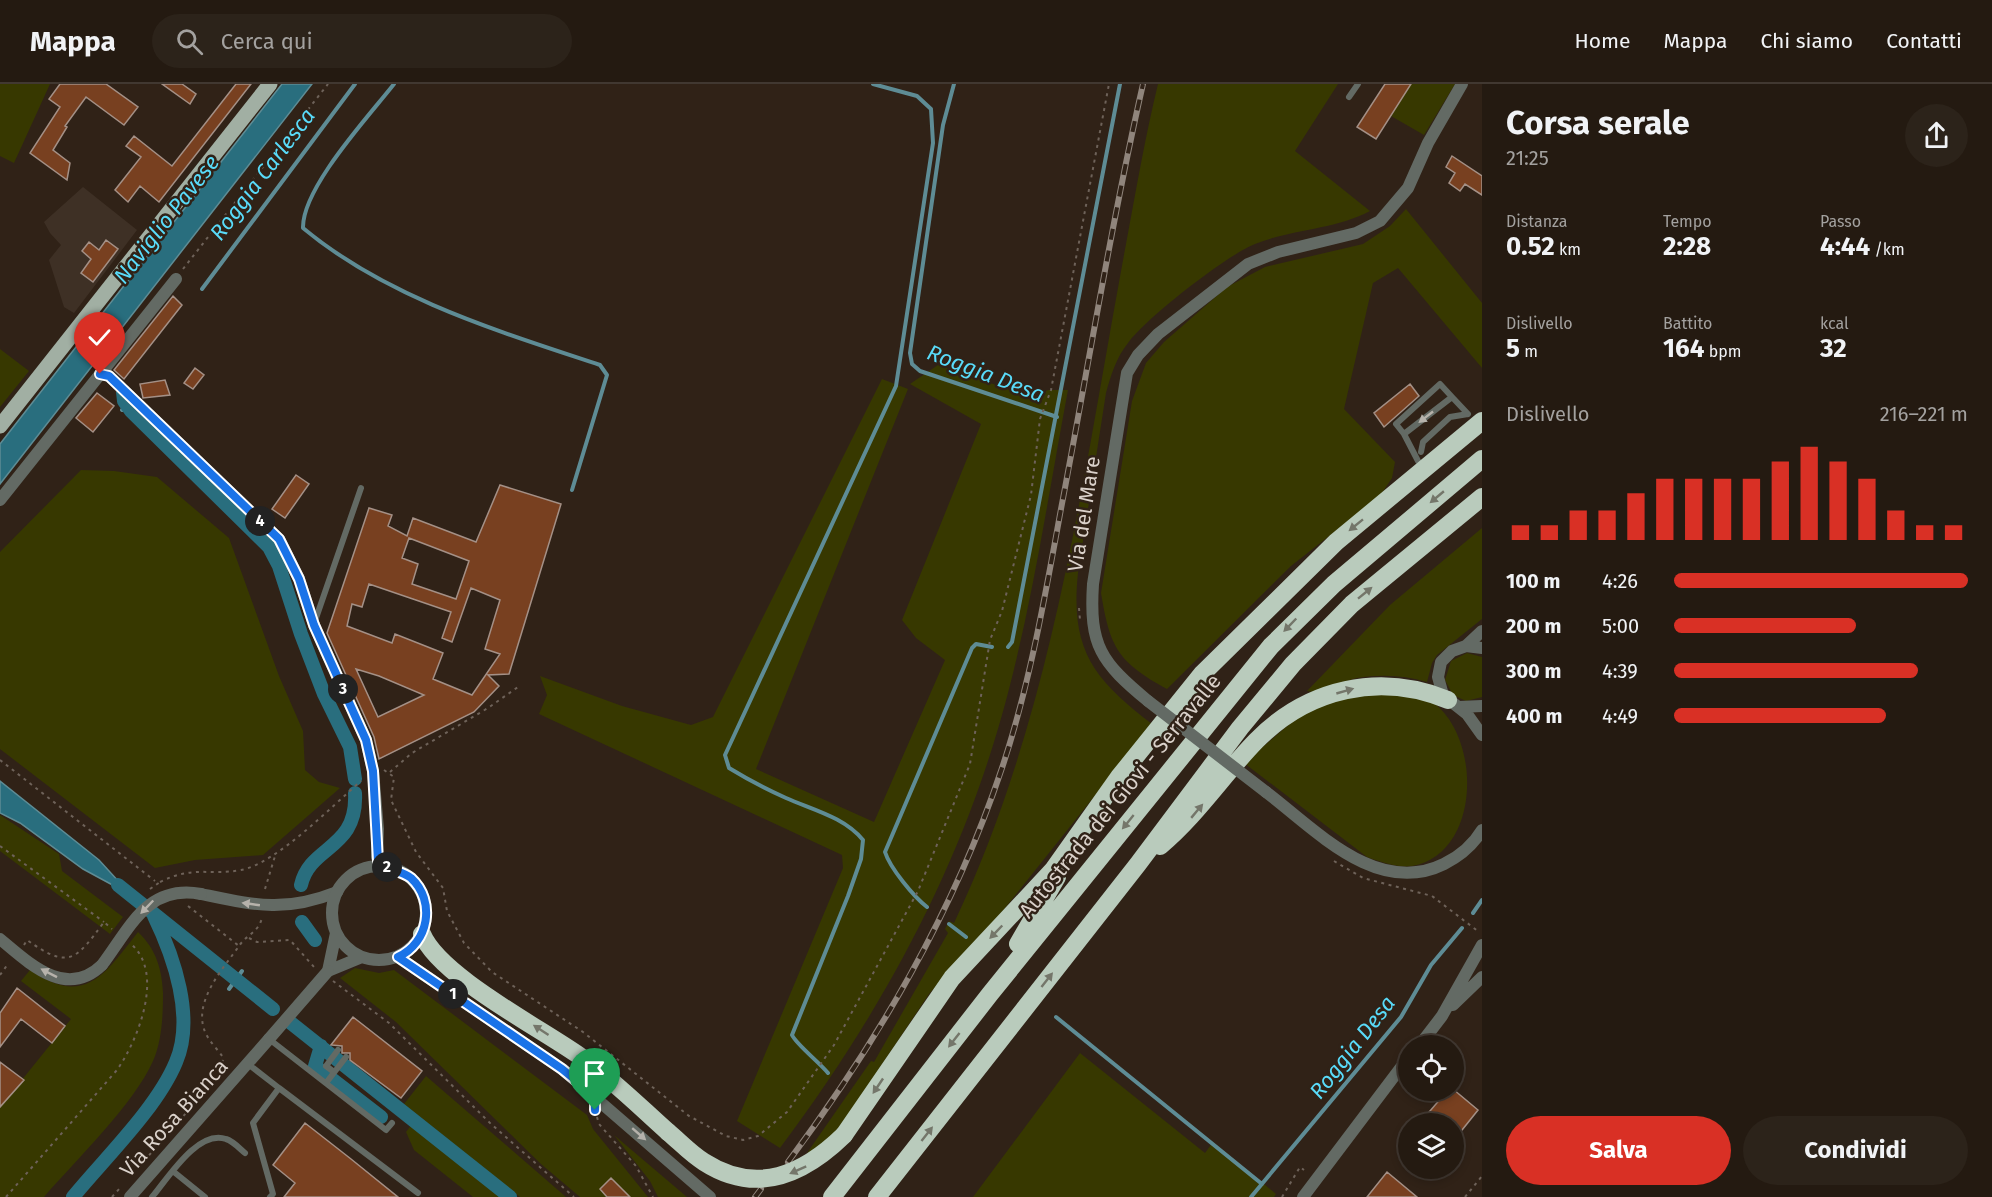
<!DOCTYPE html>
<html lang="it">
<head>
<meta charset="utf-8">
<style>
	body { margin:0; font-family:"Fira Sans",sans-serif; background:#2c231a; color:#f1f3f6; height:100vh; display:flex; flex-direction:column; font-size:22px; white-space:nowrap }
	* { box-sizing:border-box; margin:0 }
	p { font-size:20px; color:#a3a19f }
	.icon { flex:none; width:33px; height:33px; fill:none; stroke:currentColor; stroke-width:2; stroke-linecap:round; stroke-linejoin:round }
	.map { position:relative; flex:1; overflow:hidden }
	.sheet { display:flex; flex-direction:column; background:#241a11; width:510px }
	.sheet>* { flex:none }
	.tools { position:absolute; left:1398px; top:951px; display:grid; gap:12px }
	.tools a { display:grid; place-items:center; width:66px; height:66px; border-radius:50%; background:#241a11; box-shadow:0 3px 9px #0003,0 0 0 2px #413831; font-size:30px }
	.pin { position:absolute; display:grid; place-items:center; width:51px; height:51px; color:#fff; margin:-62px -26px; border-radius:50% 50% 50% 0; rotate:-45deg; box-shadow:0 0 6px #0007 }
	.pin .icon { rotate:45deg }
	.km { position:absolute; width:30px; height:30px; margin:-15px; border-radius:50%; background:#222; color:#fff; font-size:16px; line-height:30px; text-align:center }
	.round { display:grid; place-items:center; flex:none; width:63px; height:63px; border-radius:32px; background:#2c231a }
	.headline { display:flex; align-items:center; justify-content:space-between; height:102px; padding:0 24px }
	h1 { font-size:33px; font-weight:700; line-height:45px }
	.figures { display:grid; grid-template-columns:repeat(3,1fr); gap:9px; height:102px; padding:6px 24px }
	.figures div { display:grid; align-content:center }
	.figures b { font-size:26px; font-weight:700 }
	.figures small { font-size:16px; font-weight:400 }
	.figures p { font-size:16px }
	.chart { height:168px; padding:12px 24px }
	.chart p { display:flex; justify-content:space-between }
	.chart svg { width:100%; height:108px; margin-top:6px; stroke:#d93025; stroke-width:6 }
	.primary-button { display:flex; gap:12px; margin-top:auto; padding:12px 24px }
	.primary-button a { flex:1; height:69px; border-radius:36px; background:#d93025; color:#fff; font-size:24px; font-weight:700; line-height:69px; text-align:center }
	.primary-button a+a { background:#2c231a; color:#f1f3f6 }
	ul { padding:0 24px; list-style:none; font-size:20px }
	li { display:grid; grid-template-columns:96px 72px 1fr; align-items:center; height:45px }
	li i { height:15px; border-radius:8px; background:#d93025 }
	header { display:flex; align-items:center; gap:36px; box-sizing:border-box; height:84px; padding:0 30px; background:#241a11; border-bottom:2px solid #413831 }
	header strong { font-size:28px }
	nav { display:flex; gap:33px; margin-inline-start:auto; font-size:21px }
	.search { width:420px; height:54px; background:#2c231a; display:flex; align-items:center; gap:15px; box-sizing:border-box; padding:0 21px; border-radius:33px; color:#a3a19f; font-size:22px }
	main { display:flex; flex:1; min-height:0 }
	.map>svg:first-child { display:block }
	.commercial { fill:#3e3025 }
	.green { fill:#373800 }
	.water { fill:#296e7e; stroke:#5e8c95; stroke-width:1.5 }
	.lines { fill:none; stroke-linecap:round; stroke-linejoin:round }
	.stream { stroke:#5e8c95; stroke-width:4 }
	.canal { stroke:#296e7e; stroke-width:14 }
	.building { fill:#784020; stroke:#a49086; stroke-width:1.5; fill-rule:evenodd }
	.path { stroke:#6e6259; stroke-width:2; stroke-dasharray:3 4.5; stroke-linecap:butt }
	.service { stroke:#636a64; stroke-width:6 }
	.minor { stroke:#636a64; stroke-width:12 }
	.tertiary { stroke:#636a64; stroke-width:12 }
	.primary { stroke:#a1afa3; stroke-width:15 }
	.motorway { stroke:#b9cbbc; stroke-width:18 }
	.rail-casing { stroke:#90857c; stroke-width:6 }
	.rail { stroke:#302217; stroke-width:4; stroke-dasharray:11; stroke-linecap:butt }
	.path-bridge { stroke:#6e6259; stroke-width:2; stroke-dasharray:3 4.5; stroke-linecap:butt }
	.minor-bridge { stroke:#636a64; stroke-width:12 }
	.tertiary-bridge { stroke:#636a64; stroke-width:12 }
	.motorway-bridge { stroke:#b9cbbc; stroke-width:18 }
	.oneway { fill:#b6b2ab }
	.oneway2 { fill:#74766a }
	.route-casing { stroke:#fff; stroke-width:12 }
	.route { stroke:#1a73e8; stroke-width:8 }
	.labels { text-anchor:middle; stroke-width:5; stroke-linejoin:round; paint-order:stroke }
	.street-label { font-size:21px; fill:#dad1ca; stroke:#302217 }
	.water-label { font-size:22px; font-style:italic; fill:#59dbf9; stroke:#302217 }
</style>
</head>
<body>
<header>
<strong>Mappa</strong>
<div class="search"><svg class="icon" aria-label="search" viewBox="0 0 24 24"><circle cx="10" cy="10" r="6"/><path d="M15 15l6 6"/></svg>Cerca qui</div>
<nav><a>Home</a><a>Mappa</a><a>Chi siamo</a><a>Contatti</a></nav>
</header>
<main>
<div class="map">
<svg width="1482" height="1113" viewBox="0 0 1482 1113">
	<rect width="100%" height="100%" fill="#302217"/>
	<path class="commercial" d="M 83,103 L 137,146 L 74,229 L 64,223 L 49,176 L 61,161 L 50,149 L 44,138 Z"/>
	<path class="green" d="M 0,0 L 50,0 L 14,79 L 0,72 Z
		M 1158,0 L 1338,0 L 1295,67 L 1370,127 C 1334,146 1292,145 1255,160 C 1227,171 1146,234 1128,259 C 1116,274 1111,291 1106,309 L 1078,489 C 1070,565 1093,595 1152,640 L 993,839 L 929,910 L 836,1049 L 821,1063 L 807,1069 L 871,977 L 874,978 L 948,849 L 945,845 L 949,837 L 954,839 C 1055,626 1083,389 1126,160 C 1136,107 1145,53 1158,0 Z
		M 1411,0 L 1455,0 L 1424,51 L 1391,32 Z
		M 1406,125 L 1482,219 L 1482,284 L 1398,184 L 1373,199 L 1344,325 L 1395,378 L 1392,394 L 1380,412 L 1291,482 L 1167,605 C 1118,578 1110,564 1101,509 L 1132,317 L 1146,279 L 1164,258 L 1227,203 L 1265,183 L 1363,160 L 1390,142 Z
		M 0,265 L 29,287 L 0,323 Z
		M 938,281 L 1031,313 L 1048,306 L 1068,306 C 1049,407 1034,510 1008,609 C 964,778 884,925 780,1064 L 737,1037 L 843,784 L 842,771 L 539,630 L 547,611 L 540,592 L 622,622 L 691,641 L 713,633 L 882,295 L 908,305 L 756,685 L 874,738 L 945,576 L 916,554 L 902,536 L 981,340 L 910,300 Z
		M 81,386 L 114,387 L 157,393 L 229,454 L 279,592 L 303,647 L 305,686 L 319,698 L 340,704 L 263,771 L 195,776 L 155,784 L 0,665 L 0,468 Z
		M 1482,444 L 1482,535 L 1437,571 L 1432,579 L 1427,598 C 1404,591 1380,590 1357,594 C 1343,597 1320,611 1307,607 L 1390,521 Z
		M 1467,569 L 1482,573 L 1482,613 L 1466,617 L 1453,611 L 1445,596 L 1451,577 Z
		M 1382,607 C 1397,610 1417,611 1431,617 C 1482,651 1482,770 1412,782 C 1397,784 1381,778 1367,773 L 1244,679 L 1301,630 L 1333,616 Z
		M 0,731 L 59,770 L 62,787 L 123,833 L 110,850 L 0,767 Z
		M 138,848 C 156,865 162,885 163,909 C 163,931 162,957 153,977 C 134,1020 76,1076 44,1113 L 0,1113 L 0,1023 L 71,935 L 21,897 L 30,886 C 85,924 105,890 138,848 Z
		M 355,884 L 379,889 L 394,886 L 587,1031 L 593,1045 L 648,1113 L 580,1113 L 541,1080 L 396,938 L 340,894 Z
		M 1080,969 L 1205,1069 L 1213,1058 L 1276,1110 L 1274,1113 L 973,1113 Z
		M 426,992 L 566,1113 L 520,1113 L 404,1020 Z
		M 412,1040 L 504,1113 L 473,1113 L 414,1066 L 406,1048 Z
		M 614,1051 L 687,1113 L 658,1113 L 650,1097 Z"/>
	<path class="water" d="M 282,0 L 312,0 L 0,400 L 0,360 Z
		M 0,697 L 99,776 L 131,811 L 83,785 L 20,739 L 0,729 Z"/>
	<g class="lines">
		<path class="stream" d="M 394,0 C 369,32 302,104 303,144 C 387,214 498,247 600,281 L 607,291 L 572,406
			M 954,0 L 943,41 L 910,269 L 912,280 L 920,287 L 1057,333
			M 202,205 L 355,0
			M 122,326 L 126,321
			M 1008,563 L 1012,558 L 1120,0
			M 927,823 C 914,813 890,784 885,768 L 972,564 L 976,560 L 992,563
			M 1473,829 L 1482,816
			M 949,840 L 966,853
			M 229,905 L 242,887
			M 1056,933 L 1262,1100
			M 828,989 C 820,979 796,960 792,951 L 848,812 L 861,775 L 863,756 C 844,733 813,726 786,714 C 766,705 747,695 729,684 L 725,671 L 896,302 L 933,59 L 931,25 L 917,12 L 873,0
			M 1251,1113 L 1401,933 L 1431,881 L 1462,844"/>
		<path class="canal" d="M 123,308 L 124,317 L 131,327 L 269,463 L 279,482 L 301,550 L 324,610 L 350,663 L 355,695
			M 118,801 L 273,925
			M 301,801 C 310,761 358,766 355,709
			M 302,838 L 315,856
			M 291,939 L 510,1113
			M 321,962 L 315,982 L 381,1033
			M 73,1113 C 105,1074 157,1024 176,978 C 195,934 174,873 154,832"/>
	</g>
	<path class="building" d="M 60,0 L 106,0 L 138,23 L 124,41 L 86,13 L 65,42 L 67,43 L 53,66 L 70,79 L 67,96 L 30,69 L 60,23 L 49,15 Z
		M 162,0 L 182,0 L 196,10 L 190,20 Z
		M 236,0 L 251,0 L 159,118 L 140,102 L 128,118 L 115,106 L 141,73 L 126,62 L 134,52 L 172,82 Z
		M 1385,0 L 1411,0 L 1376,55 L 1357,43 Z
		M 1452,72 L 1482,92 L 1482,111 L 1465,100 L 1460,107 L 1449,99 L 1455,89 L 1446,83 Z
		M 106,156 L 118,165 L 93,198 L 81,189 L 91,175 L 82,167 L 89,158 L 99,166 Z
		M 173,212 L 182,221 L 124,295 L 114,286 Z
		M 195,284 L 204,291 L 193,305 L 184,299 Z
		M 165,296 L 170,311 L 143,314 L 140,300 Z
		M 1410,300 L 1419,312 L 1384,343 L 1374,329 Z
		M 97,309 L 114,322 L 93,348 L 76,334 Z
		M 296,391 L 309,400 L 285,434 L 272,425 Z
		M 500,401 L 561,420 L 509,590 L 488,591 L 499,602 L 474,628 L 379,675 L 374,653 L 327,549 L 369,424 L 392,431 L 388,442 L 407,452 L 413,434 L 476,458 ZM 409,454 L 469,477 L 456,515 L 412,500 L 418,480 L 402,474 ZM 369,500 L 451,528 L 442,554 L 452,558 L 471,504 L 500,516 L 485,565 L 500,570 L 472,611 L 433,595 L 443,569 L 395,550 L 392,559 L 347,542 L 352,520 L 362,523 ZM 356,585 L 379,592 L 424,611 L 378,633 Z
		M 17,904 L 65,942 L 52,959 L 21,935 L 0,963 L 0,929 Z
		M 353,933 L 422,987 L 401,1014 L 350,976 L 350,969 L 342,969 L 342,962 L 331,961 Z
		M 0,978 L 24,996 L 0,1023 Z
		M 1448,1006 L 1454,1006 L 1478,1026 L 1454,1056 L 1454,1040 L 1430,1040 L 1424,1034 Z
		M 305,1039 L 351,1075 L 398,1113 L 284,1113 L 295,1099 L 273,1081 Z
		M 1387,1088 L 1417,1113 L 1367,1113 Z
		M 611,1094 L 630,1113 L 607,1113 L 600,1105 Z"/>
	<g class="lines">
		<path class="path" d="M 183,185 L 328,0
			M 1079,524 L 1080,536
			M 0,676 L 155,797
			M 384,686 L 394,693 L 391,716 L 416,768 L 443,804 L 447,827 L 464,859 L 492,888 L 583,948 L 689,1032 L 726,1052 L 743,1056 L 758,1052 L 787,1028 L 834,961 L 918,807 L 970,680 L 990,556 L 1002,527 L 1031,411 L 1040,335 L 1051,306 L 1109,0
			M 390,688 L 412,669 L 488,624 L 518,603
			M 0,762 L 104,838
			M 1334,777 L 1363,794 L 1432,812 L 1479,848
			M 160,798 C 194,781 209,792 241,786 C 277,779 332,722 361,697
			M 265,805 L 275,772
			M 188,822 L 239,862
			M 249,854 L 257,858 L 290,856 L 314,883
			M 24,861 L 27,856 C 69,886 76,876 104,838 L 112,845
			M 0,891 L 8,880
			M 333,897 L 389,939 L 491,1040 L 574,1113
			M 597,1033 L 599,1040 L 636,1082 L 653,1113
			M 144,1077 L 222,988 L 223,973 C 218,966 210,958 206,950 C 191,919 223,885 239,862 C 246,851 258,849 262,834
			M 6,1113 L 117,986 C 138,956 165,889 131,860
			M 112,1113 L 120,1104
			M 1282,1113 L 1300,1083 L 1304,1086
			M 1465,1113 L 1482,1092"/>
		<path class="service" d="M 1349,13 L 1358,0
			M 1404,350 L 1396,340 L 1440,300 L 1452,313
			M 1421,368 L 1423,358 L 1450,333 L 1468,330
			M 1418,377 L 1404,350 L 1452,313 L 1468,330
			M 315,537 L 361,404
			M 269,955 L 386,1046 L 392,1039
			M 248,980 L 279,1004 L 253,1039 L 273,1110 L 270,1113
			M 334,988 L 326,982 L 338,966
			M 326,999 L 346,973
			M 279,1004 L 418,1109
			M 174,1088 L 205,1113
			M 152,1113 C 168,1094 198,1045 226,1055 C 233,1057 239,1064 245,1069"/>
		<path class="minor" d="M 102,290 L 109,292 L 279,455 L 299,495 L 314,541 L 366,656 L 373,687 L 378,745 L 377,773 L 383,782
			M 0,416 L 176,195
			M 1466,562 L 1482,547
			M 1482,564 L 1466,562 L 1452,567 L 1441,578 L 1438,593 L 1443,611 L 1467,630 L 1482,651
			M 1148,617 C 1101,578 1089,562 1093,500 L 1127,289 L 1138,271 L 1158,250 L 1248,180 L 1278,168 L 1356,149 L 1380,137 L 1408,104 L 1428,59 L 1462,0
			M 1459,623 L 1482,622
			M 1266,708 C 1316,746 1377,813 1444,780 C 1460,772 1473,761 1482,746
			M 201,810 C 254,821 284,829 337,808
			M 0,855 C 29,879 66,916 102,881
			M 1453,921 L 1482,893
			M 1419,962 L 1442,932 L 1482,861
			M 1303,1113 L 1408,974"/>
		<path class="tertiary" d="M332 829a47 47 0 1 1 94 0a47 47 0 1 1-94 0Z
			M 398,873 L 562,985 L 710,1113
			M 328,887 L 336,849
			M 328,887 L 362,873
			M 130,1113 L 269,955"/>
		<path class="primary" d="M 0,342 L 270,0"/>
		<path class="motorway" d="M 1160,762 C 1197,731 1222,692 1256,657 C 1308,604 1380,588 1448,616
			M 422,850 C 439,892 542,945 581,973 C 612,995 640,1023 668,1048
			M 1018,860 L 1057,793
			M 844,1051 L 952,894 L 1053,786 L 1119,693 L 1202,590 L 1336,458 L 1482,337
			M 832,1113 L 990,910 L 1271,562 L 1334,500 L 1482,375
			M 877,1113 L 1138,780 L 1240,644 L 1293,580 L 1352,520 L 1482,413"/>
		<g class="rail-casing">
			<path id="rail" d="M 788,1078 C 878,957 954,828 1002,684 C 1030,600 1045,512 1061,425 C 1088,284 1111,141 1143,0
				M 755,1113 L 761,1105"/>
		</g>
		<use href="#rail" class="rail"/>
		<path class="path-bridge" d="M 150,805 L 160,798"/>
		<path class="minor-bridge" d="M 1148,617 L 1266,708
			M 102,881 C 130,844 147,800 201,810"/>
		<path class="tertiary-bridge" d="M 269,955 L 328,887"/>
		<path class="motorway-bridge" d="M 668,1048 C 680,1058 691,1070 704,1078 C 757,1112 804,1090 844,1051"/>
	</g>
	<defs><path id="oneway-solid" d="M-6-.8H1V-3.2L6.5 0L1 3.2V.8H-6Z" transform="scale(1.5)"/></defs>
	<g class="oneway">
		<use href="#oneway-solid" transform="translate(1426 333) rotate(142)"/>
		<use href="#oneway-solid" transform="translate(251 820) rotate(-172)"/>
		<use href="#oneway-solid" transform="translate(147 823) rotate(134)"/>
		<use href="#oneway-solid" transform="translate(49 889) rotate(-153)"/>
		<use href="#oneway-solid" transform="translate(639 1050) rotate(41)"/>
	</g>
	<g class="oneway2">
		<use href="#oneway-solid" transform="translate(1437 413) rotate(140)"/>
		<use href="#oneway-solid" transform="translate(1356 441) rotate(141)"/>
		<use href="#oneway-solid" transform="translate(1365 509) rotate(-39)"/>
		<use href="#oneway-solid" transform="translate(1290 541) rotate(134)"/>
		<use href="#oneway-solid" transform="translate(1345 607) rotate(-16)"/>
		<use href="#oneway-solid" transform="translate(1197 727) rotate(-50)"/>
		<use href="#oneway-solid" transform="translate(1128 738) rotate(129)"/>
		<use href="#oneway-solid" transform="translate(996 848) rotate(134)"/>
		<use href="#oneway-solid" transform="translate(1047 896) rotate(-52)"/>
		<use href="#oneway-solid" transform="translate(541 946) rotate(-147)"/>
		<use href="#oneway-solid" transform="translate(954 956) rotate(128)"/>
		<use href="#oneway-solid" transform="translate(878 1002) rotate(124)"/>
		<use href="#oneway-solid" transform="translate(927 1050) rotate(-52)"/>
		<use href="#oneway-solid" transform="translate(798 1086) rotate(156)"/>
	</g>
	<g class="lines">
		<g class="route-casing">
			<path id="route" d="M 100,290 L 109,292 L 279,455 L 299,495 L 314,541 L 366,656 L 373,687 L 378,777 C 385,786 401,786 411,794 C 436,817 429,859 398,873 L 562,985 L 595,1012 L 595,1026"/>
		</g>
		<use href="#route" class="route"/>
	</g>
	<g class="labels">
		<g class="street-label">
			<text transform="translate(1084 430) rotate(-81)" y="7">Via del Mare</text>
			<text transform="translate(1120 712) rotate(-51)" y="7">Autostrada dei Giovi - Serravalle</text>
			<text transform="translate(174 1034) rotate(-48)" y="7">Via Rosa Bianca</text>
		</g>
		<g class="water-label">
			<text transform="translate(262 90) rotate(-53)" y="8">Roggia Carlesca</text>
			<text transform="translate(166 135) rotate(-52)" y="8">Naviglio Pavese</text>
			<text transform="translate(986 289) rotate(21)" y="8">Roggia Desa</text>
			<text transform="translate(1352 963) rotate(-52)" y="8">Roggia Desa</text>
		</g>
	</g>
</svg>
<div class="tools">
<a><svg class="icon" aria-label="locate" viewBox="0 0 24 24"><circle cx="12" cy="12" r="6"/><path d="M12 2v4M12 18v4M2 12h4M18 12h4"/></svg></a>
<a><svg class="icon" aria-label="layers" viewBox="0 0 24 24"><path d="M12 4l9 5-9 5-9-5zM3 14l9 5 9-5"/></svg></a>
</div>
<div class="pin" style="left:595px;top:1026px;background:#1e9e55"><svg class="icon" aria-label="arrive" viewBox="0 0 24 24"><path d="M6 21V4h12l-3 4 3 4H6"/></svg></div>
<div class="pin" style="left:100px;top:290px;background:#d93025"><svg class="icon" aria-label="check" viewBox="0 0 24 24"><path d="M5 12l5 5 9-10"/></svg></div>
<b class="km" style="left:453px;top:910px">1</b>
<b class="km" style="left:387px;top:783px">2</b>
<b class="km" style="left:343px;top:605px">3</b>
<b class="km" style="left:260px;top:437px">4</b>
</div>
<section class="sheet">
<div class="headline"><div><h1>Corsa serale</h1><p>21:25</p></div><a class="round"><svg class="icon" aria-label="share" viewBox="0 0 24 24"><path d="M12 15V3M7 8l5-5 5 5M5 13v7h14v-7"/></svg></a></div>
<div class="figures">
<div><p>Distanza</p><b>0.52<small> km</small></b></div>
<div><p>Tempo</p><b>2:28</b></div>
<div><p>Passo</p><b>4:44<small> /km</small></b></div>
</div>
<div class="figures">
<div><p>Dislivello</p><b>5<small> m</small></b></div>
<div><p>Battito</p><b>164<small> bpm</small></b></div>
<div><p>kcal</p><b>32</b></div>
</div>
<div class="chart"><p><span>Dislivello</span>216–221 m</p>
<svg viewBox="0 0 160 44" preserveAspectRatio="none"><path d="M5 44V38M15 44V38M25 44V32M35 44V32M45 44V25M55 44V19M65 44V19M75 44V19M85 44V19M95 44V12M105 44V6M115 44V12M125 44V19M135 44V32M145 44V38M155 44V38"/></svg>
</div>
<ul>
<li><b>100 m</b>4:26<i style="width:100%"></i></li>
<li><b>200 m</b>5:00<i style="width:62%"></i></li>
<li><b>300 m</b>4:39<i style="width:83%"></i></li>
<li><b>400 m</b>4:49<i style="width:72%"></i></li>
</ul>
<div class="primary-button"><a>Salva</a><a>Condividi</a></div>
</section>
</main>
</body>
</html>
